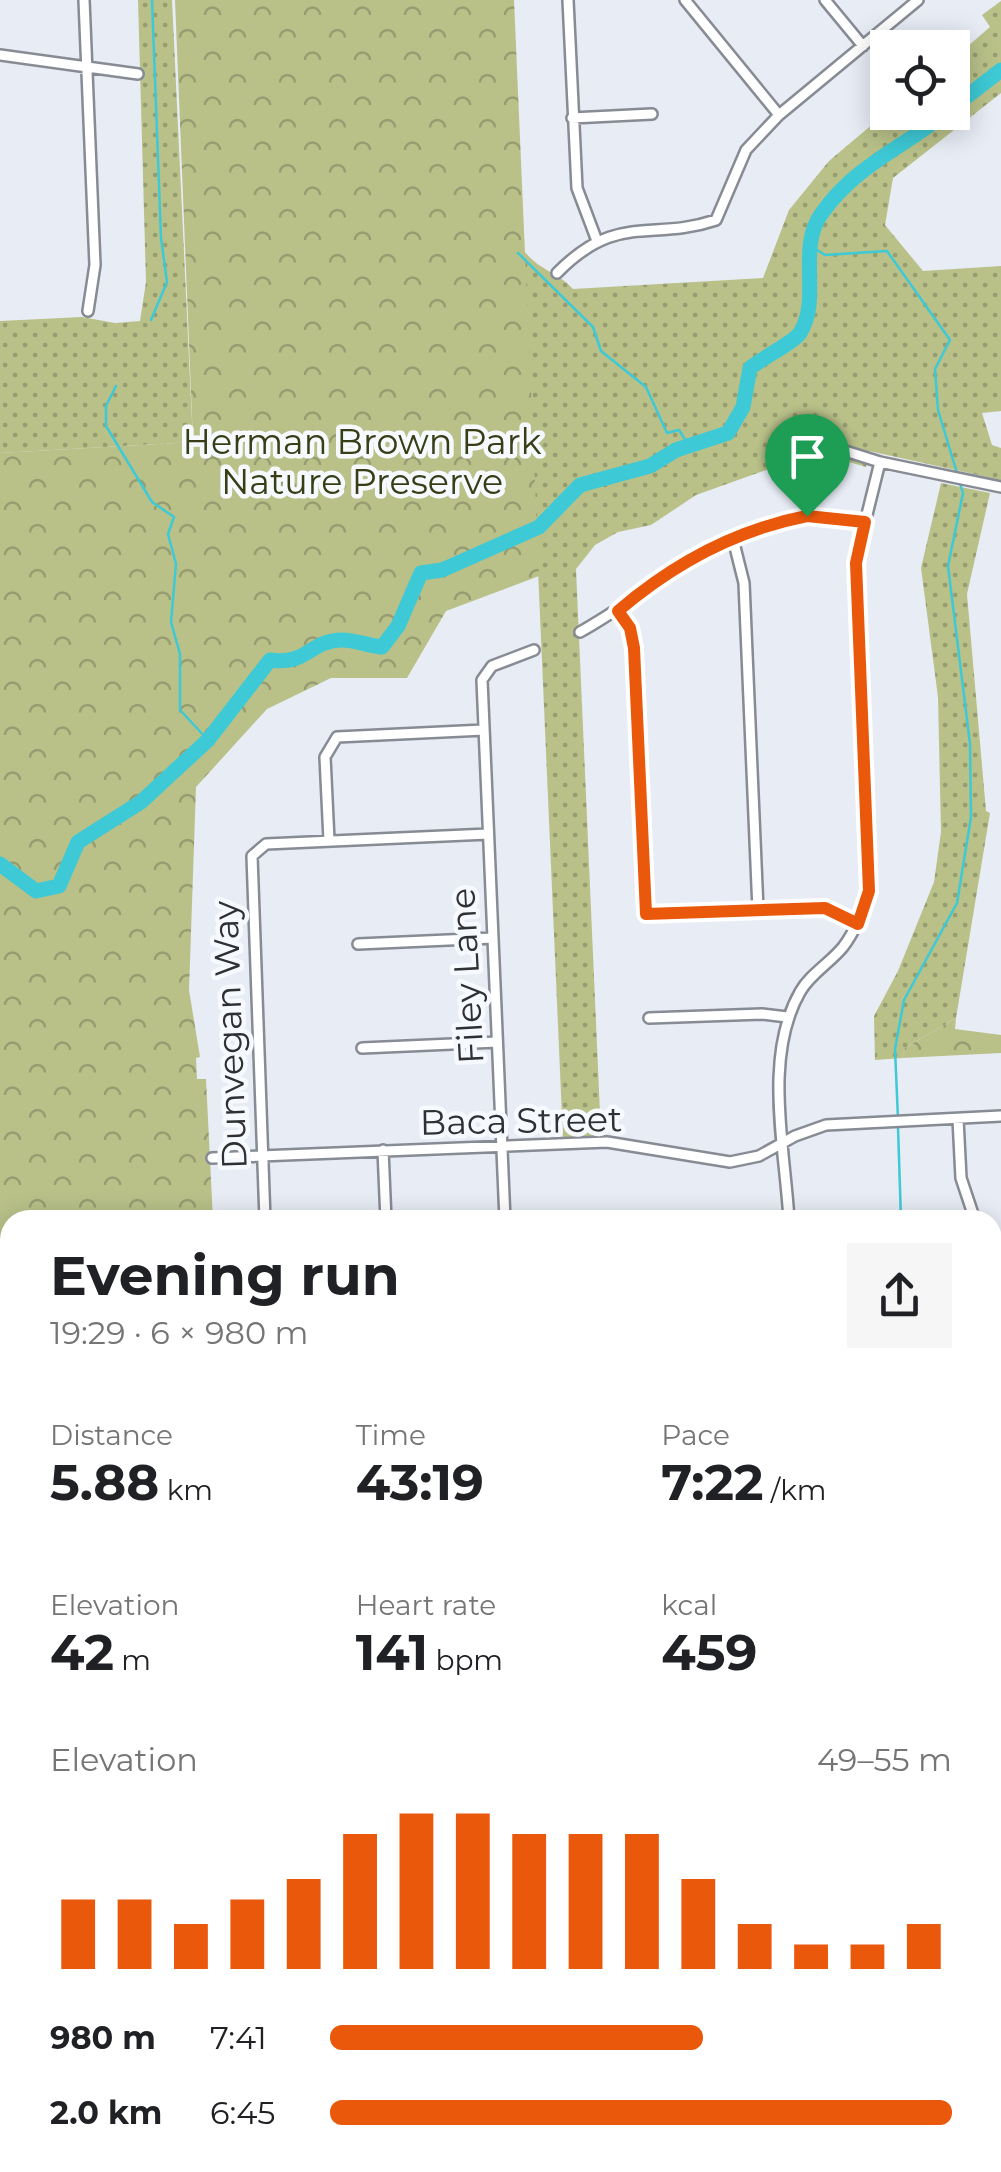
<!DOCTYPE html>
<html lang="en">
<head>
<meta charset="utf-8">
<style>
	body { margin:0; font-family:Montserrat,sans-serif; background:#f6f6f6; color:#202124; height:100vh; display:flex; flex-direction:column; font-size:38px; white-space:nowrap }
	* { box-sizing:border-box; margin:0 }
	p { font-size:32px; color:#757577 }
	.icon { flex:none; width:55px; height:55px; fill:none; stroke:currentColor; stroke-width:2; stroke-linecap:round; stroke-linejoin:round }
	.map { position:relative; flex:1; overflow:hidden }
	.side { position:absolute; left:0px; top:1210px; width:1002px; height:962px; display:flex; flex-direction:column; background:#fff; border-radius:30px 30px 0 0; box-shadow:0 5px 25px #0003 }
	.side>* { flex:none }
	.fabs { position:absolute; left:870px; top:30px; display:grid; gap:20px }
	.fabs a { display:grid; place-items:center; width:100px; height:100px; border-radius:0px; background:#fff; box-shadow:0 5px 25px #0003; font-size:50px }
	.pin { position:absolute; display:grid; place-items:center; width:85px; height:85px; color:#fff; margin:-102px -42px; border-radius:50% 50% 50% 0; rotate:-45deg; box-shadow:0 0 10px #0007 }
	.pin .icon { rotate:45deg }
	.round { display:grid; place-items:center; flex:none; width:105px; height:105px; border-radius:0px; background:#f6f6f6 }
	.summary { display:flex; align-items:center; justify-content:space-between; height:170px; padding:0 50px }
	h1 { font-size:55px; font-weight:700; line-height:75px }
	.figures { display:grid; grid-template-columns:repeat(3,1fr); gap:15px; height:170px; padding:10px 50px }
	.figures div { display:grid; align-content:center }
	.figures b { font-size:50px; font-weight:700 }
	.figures small { font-size:28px; font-weight:400 }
	.figures p { font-size:28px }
	.chart { height:280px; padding:20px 50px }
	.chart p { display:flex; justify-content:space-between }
	.chart svg { width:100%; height:180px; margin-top:10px; stroke:#ea580c; stroke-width:6 }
	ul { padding:0 50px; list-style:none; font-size:32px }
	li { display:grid; grid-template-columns:160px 120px 1fr; align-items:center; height:75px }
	li i { height:25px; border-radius:12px; background:#ea580c }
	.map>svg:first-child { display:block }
	.grass { fill:url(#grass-dots) }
	.forest { fill:url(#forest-crowns) }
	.park { fill:#b9c189 }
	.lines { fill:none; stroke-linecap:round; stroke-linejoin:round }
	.stream { stroke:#3dc9d5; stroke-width:2.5 }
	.river { stroke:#3dc9d5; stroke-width:15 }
	.minor-casing { stroke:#878b93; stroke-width:14 }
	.minor { stroke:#fff; stroke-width:9 }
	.route-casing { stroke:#fff; stroke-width:20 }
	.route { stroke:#ea580c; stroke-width:12 }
	.labels { text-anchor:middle; stroke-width:9; stroke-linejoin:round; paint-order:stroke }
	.park-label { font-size:35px; fill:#383d16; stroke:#f6f9fe }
	.street-label { font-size:35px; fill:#2e3033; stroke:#f6f9fe }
</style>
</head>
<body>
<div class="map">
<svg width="1001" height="2172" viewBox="0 0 1001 2172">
	<defs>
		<pattern id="grass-dots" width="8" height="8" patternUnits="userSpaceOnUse" patternTransform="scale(2.5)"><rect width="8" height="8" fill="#b9c189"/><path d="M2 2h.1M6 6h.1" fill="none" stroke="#979d71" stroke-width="1.8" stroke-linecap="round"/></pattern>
		<pattern id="forest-crowns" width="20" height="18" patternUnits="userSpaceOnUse" patternTransform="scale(2.5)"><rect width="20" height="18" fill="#b9c189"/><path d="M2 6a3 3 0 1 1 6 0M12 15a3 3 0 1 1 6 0" fill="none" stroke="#979d71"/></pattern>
	</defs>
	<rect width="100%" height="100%" fill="#e7ecf5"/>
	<path class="grass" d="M 138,0 L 172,0 L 193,442 L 0,453 L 0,321 L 82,317 L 115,323 L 140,321 L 146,282 Z
		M 1001,1 L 1001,93 L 893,178 L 885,225 L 923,271 L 1001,266 L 1001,411 L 982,413 L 992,445 L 1001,448 L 1001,480 L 869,451 L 866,467 L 774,440 L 772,468 L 696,495 L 651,525 L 618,532 L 595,545 L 576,569 L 601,1136 L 563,1139 L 524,251 C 540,271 558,272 573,289 L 763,278 L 789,210 L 829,161 L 887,112 L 952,112 L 953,59 L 990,27 L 982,15 Z
		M 941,483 L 990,493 L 967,594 L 986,811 L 990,813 L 956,1018 L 905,1048 L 902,1058 L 875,1060 L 874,1016 L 898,971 L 934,882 L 941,832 L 938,697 L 921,568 Z"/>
	<path class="forest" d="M 175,0 L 514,0 L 539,576 L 446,611 L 407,678 L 331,678 L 267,709 L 196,787 L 189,990 L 200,1057 L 196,1058 L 197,1079 L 206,1079 L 213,1220 L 10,1220 L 10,1658 L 0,1660 L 0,453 L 193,442 Z
		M 956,1018 L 955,1029 L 1001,1035 L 1001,1053 L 902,1058 L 905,1048 Z"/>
	<path class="park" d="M 10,1658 L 10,2162 L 254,2162 L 254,2172 L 0,2172 L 0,2157 L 6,2156 L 0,2060 L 0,1660 Z"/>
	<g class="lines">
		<path class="stream" d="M 811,246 L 825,255 L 887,251 L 950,340 L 935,369 L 938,410 L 957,473
			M 518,253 L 593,327 L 601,351 L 646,387 L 667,433 L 679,430 L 689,446
			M 151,320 L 167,282 L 161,238 L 152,0
			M 116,386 L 106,406 L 106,426 L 152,502 L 174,517 L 168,534 L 176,564 L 171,622 L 180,654 L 180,710 L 208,740
			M 898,1119 L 895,1049 L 904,1000 L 957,903 L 971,817 L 970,744 L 948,566 L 963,493 L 959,480
			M 898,1127 L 901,1220
			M 992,1375 L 1001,1387
			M 1001,1438 L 997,1480 L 1001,1498"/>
		<path class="river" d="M 952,108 L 1001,70
			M 0,864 L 36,891 L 59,886 L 78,842 L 141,802 L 208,740 L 270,660 C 308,665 308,642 340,640 C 353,639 369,646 382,647 L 398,626 L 421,573 L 442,570 L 539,527 L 580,485 L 650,466 L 676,450 L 728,433 L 743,407 L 750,368 C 761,359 794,342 800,333 C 822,298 796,248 822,213 C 857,164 903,148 947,112"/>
		<g class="minor-casing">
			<path id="minor" d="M 84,0 L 95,265 L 88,311
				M 568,0 L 577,188 L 597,241
				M 685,0 L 779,115
				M 825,0 L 863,46
				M 0,55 L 138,74
				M 572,118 L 652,114
				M 557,273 C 618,211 651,242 716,220 L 746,150 L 779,115 L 918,0
				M 788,433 L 880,462 L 1001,487
				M 733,539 L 744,583 L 758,910
				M 618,611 L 630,628 L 635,648 L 646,914 L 825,908 L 859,924
				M 580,632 C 654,591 715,528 803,517 C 823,515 845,520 865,522
				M 329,840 L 325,757 L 337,737 L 484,730
				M 358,944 L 493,938
				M 649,1018 L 762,1014 L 787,1017
				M 362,1048 L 497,1042
				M 958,1119 L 961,1178 L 975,1220
				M 383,1150 L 386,1220
				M 212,1158 L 607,1142 L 730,1162 L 759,1156 L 795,1136 L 826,1125 L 1001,1116
				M 265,1220 L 252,856 L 266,844 L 488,834
				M 505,1220 L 482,680 L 492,666 L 534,650
				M 789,1220 C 785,1148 763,1057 800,992 C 810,974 830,963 843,947 C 856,930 862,912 869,891 L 855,563 L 880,462
				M 992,1243 L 1001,1251
				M 992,1578 L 1001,1578
				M 992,1890 L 1001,1889
				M 343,2162 L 391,2172
				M 701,2162 L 701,2172
				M 813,2162 L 813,2172
				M 925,2162 L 925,2172
				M 293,2172 L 295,2162
				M 400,2172 L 401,2162
				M 555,2172 L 557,2162"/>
		</g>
		<use href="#minor" class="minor"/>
	</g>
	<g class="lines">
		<g class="route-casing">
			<path id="route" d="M 807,516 L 865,522 L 856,563 L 869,891 L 858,924 L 825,908 L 646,914 L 634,648 L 630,628 L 618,611 C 674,563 735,530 807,516 Z"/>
		</g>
		<use href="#route" class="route"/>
	</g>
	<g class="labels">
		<g class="park-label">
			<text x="362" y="454">Herman Brown Park<tspan x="362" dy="40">Nature Preserve</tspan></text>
		</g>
		<g class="street-label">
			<text transform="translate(467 976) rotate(-93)" y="12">Filey Lane</text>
			<text transform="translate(230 1035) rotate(-92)" y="12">Dunvegan Way</text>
			<text transform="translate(521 1121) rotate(-1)" y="12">Baca Street</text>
		</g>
	</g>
</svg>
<div class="fabs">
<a><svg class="icon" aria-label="locate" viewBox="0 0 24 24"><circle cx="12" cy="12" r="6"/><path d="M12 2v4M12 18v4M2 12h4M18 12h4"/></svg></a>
</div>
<div class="pin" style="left:807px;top:516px;background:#1e9e55"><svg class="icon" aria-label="arrive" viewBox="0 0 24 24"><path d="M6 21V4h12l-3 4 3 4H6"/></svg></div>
<section class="side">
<div class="summary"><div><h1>Evening run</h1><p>19:29 · 6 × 980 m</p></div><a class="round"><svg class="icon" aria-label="share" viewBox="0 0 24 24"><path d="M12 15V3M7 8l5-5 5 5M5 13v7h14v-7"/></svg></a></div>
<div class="figures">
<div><p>Distance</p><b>5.88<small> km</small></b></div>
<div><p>Time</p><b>43:19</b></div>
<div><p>Pace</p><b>7:22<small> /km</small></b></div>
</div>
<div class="figures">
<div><p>Elevation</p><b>42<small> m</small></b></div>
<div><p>Heart rate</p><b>141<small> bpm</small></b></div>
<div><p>kcal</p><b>459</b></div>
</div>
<div class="chart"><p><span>Elevation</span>49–55 m</p>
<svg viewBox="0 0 160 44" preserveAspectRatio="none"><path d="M5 44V27M15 44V27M25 44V33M35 44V27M45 44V22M55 44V11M65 44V6M75 44V6M85 44V11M95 44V11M105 44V11M115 44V22M125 44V33M135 44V38M145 44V38M155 44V33"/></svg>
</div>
<ul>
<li><b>980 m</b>7:41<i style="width:60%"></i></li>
<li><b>2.0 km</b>6:45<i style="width:100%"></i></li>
</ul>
</section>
</div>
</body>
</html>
